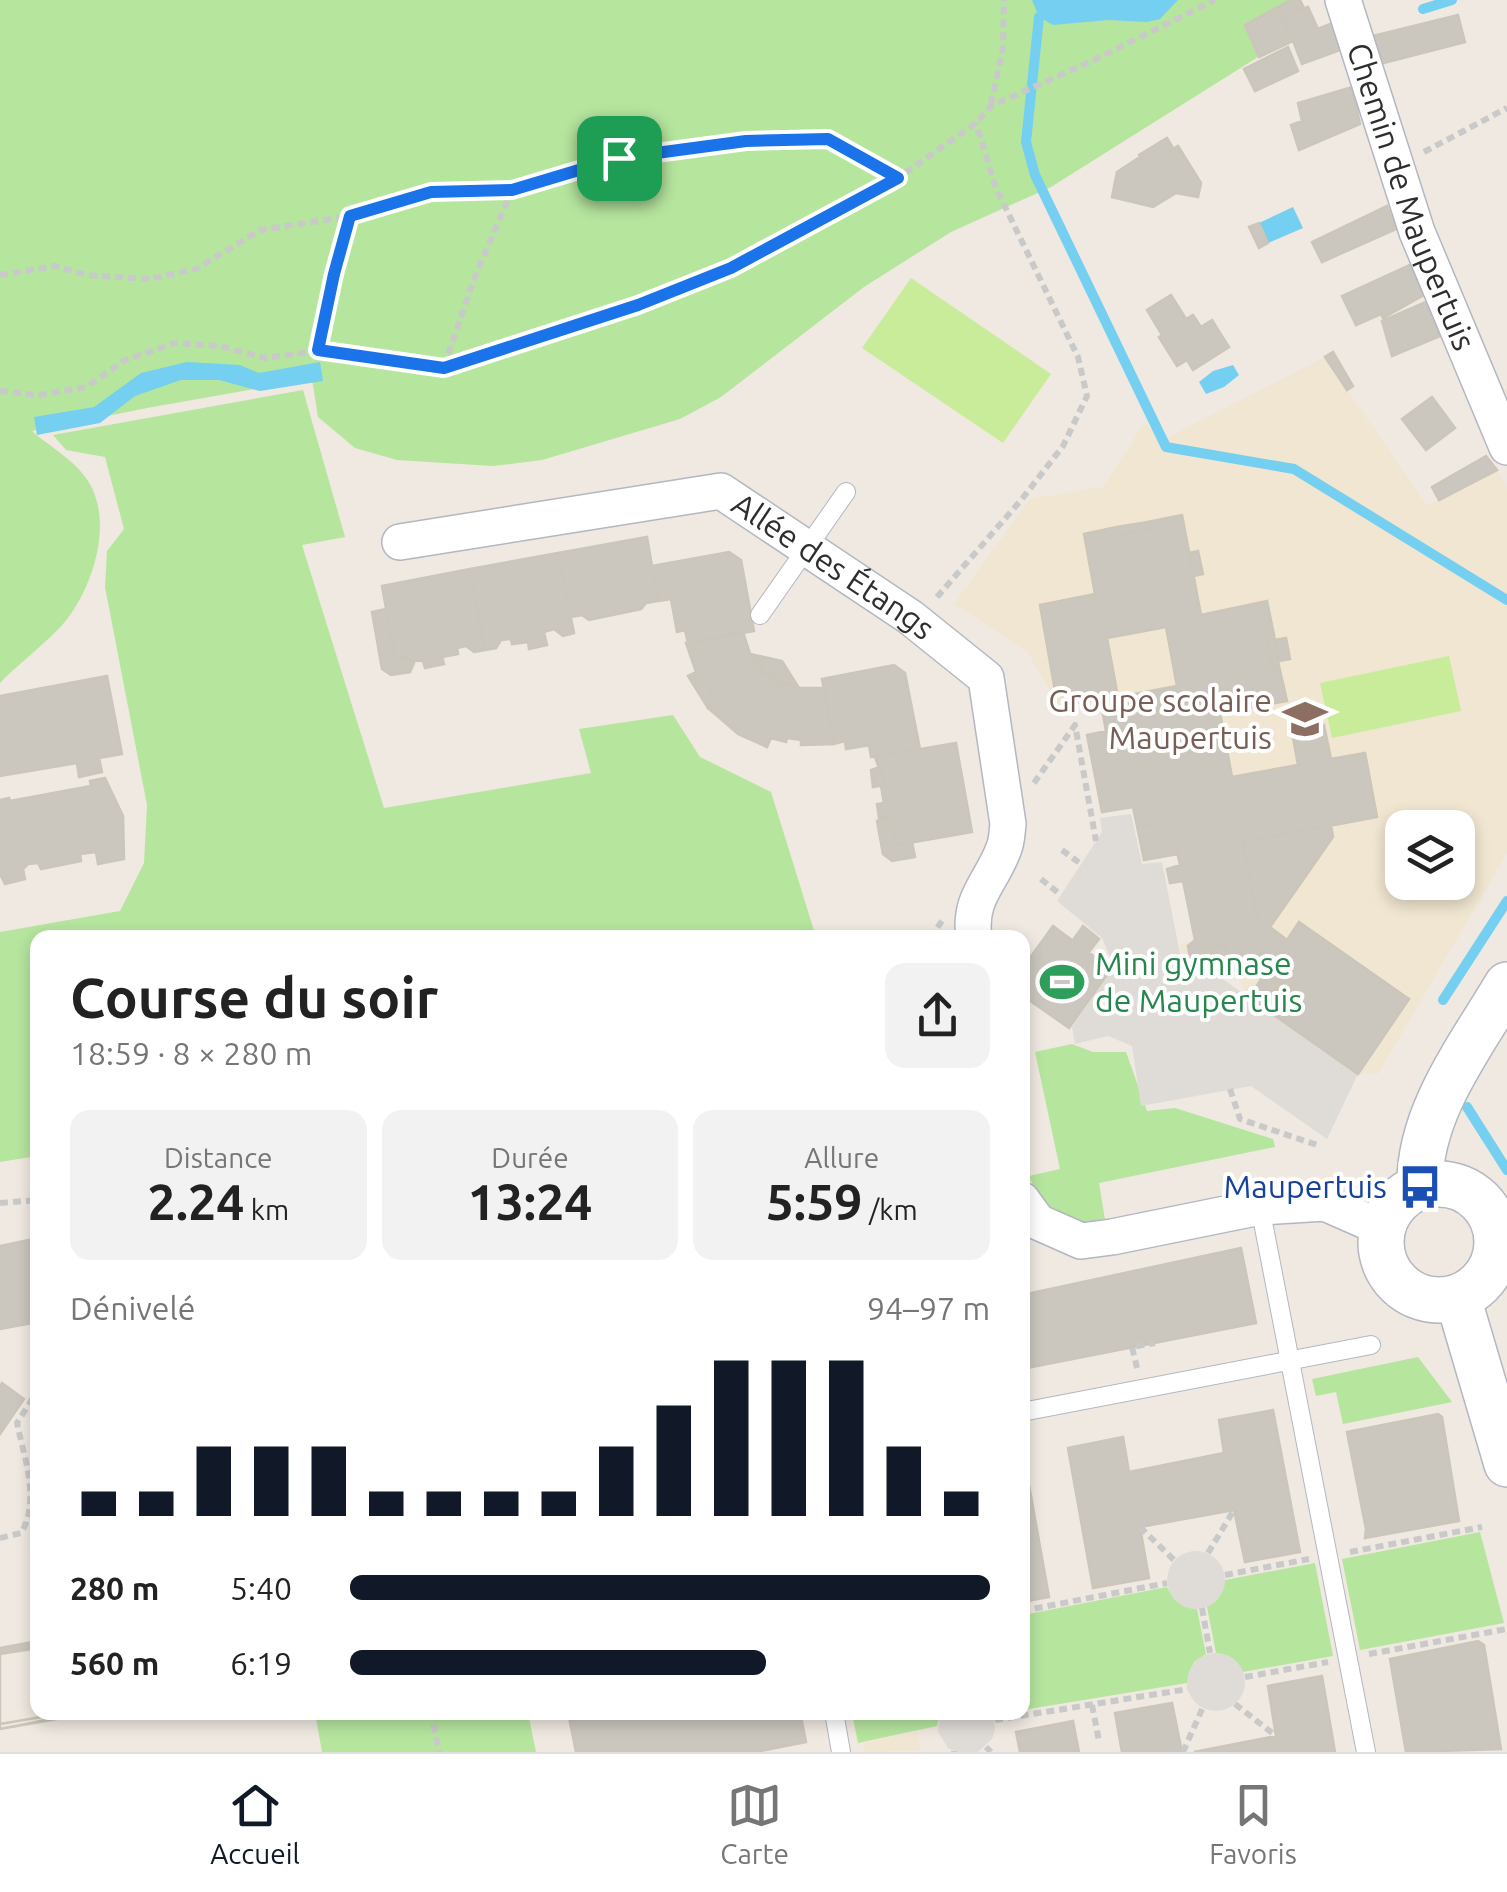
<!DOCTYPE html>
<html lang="fr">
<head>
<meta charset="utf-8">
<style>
	body { margin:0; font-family:Ubuntu,sans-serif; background:#f2f2f2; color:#222; height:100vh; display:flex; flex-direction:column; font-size:38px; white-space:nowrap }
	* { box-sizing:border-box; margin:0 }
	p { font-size:32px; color:#767676 }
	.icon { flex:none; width:55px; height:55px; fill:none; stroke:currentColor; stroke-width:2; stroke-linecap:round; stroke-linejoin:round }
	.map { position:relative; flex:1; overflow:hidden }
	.panel { position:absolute; left:30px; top:930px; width:1000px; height:790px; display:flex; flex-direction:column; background:#fff; border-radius:20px; box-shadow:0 5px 15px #0003 }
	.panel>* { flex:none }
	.fabs { position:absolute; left:1385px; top:810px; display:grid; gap:20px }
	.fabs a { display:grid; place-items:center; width:90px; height:90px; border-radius:20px; background:#fff; box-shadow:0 5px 15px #0003; font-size:50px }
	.pin { position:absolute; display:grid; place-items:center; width:85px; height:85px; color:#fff; margin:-42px; border-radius:20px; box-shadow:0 5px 15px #0006 }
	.round { display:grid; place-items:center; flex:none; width:105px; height:105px; border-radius:20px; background:#f2f2f2 }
	.summary { display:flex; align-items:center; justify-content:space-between; height:170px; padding:0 40px }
	h1 { font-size:55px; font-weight:600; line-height:75px }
	.metrics { display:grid; grid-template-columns:repeat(3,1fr); gap:15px; height:170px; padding:10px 40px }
	.metrics div { display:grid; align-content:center; border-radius:20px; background:#f2f2f2; text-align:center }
	.metrics b { font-size:50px; font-weight:600 }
	.metrics small { font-size:28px; font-weight:400 }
	.metrics p { font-size:28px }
	.chart { height:280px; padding:20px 40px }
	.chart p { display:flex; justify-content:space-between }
	.chart svg { width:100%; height:180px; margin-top:10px; stroke:#111827; stroke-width:6 }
	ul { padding:0 40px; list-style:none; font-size:32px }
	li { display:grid; grid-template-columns:160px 120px 1fr; align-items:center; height:75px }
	li i { height:25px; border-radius:12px; background:#111827 }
	.menu { display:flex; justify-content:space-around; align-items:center; height:140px; border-top:2px solid #e0e0e0; background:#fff; font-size:28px; color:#767676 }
	.menu a { display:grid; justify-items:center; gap:5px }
	.menu .on { color:#111827 }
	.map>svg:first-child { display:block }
	.education { fill:#f0e6d1; fill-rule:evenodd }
	.green { fill:#b6e59e }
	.pitch { fill:#c9ec9a }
	.plaza { fill:#dfdcd8 }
	.water { fill:#75cff0 }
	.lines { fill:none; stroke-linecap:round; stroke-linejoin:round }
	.stream { stroke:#75cff0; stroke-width:10 }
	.building { fill:#cbc7bf; stroke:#cbc5ba; stroke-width:2.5; fill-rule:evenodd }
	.service-casing { stroke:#b4b7c1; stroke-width:20 }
	.minor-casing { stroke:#b4b7c1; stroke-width:38 }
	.tertiary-casing { stroke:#b4b7c1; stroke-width:48 }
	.path { stroke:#c9c9c9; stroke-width:6; stroke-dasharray:8 5; stroke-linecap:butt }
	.service { stroke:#fff; stroke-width:18 }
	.minor { stroke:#fff; stroke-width:35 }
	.tertiary { stroke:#fff; stroke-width:45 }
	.route-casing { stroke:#fff; stroke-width:20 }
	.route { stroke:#1a73e8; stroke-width:12 }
	.labels { text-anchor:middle; stroke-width:8; stroke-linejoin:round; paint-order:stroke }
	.street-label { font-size:32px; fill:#2e2e2e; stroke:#fff }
	.education-label { font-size:32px; fill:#785e54; stroke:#fff; text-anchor:end }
	.leisure-label { font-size:32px; fill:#27864d; stroke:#fff; text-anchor:start }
	.transit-label { font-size:32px; fill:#164399; stroke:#fff; text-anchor:end }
</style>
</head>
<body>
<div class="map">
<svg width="1507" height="1752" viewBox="0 0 1507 1752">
	<rect width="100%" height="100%" fill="#efe9e1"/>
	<path class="education" d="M 1325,357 L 1427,506 L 1497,470 L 1507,488 L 1507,853 L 1378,1074 L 1358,1074 L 1249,996 L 1236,975 L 1185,960 L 1180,946 L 1195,940 L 1183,882 L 1170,883 L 1167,869 L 1180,865 L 1178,855 L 1144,860 L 1133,807 L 1102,812 L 1087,735 L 1106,730 L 1100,700 L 1059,707 L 1027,651 L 954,604 L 1030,499 L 1103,487 L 1145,422 L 1161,441 ZM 1402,828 L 1458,828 L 1458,882 L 1402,882 Z
		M 918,1732 L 921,1750 L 865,1752 L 863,1743 Z"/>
	<path class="green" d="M 0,0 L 1291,0 L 1245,25 L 1258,57 L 1051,187 L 951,232 L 864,287 L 721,397 L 680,419 L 542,460 L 493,466 L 397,460 L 355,448 L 318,417 L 312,379 L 147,408 L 32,431 C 51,448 76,460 90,484 C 112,524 94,583 68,618 C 53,638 19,663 0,683 Z
		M 303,390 L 345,537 L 302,545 L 384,808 L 591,773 L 579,729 L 673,715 L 700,757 L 771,792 L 816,937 L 38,938 L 37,1156 L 0,1162 L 0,932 L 120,911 L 144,863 L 147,805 L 105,587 L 107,551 L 124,529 L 105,457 L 66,450 L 53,435 Z
		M 1072,1044 L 1093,1052 L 1126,1052 L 1147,1111 L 1175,1108 L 1273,1139 L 1275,1147 L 1099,1183 L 1106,1226 C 1069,1228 1043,1210 1029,1176 L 1060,1169 L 1035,1052 Z
		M 1418,1357 L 1452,1402 L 1343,1424 L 1336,1392 L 1316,1396 L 1312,1379 Z
		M 1480,1532 L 1504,1623 L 1360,1650 L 1342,1559 Z
		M 1315,1563 L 1333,1656 L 1243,1672 L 1216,1653 L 1207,1607 L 1215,1602 L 1225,1580 Z
		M 1167,1587 C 1173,1600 1183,1607 1197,1609 L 1206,1654 L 1194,1662 L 1187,1683 L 1023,1710 L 1023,1615 Z
		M 315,1713 L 528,1713 L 536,1752 L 322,1752 Z
		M 852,1713 L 940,1713 L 937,1726 L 858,1743 Z"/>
	<path class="pitch" d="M 911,278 L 1051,374 L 1003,443 L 862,348 Z
		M 1449,656 L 1461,711 L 1332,738 L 1320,683 Z"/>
	<path class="plaza" d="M 1131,814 L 1142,864 L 1162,862 L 1181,959 L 1204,966 L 1358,1074 L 1327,1139 L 1251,1086 L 1141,1106 L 1132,1046 L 1108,1036 L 1075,1044 L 1072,1027 L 1114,966 L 1102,938 L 1057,901 L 1102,832 L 1100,818 Z
		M1167 1580a29 29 0 1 1 58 0a29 29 0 1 1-58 0Z
		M1187 1682a29 29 0 1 1 58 0a29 29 0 1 1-58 0Z
		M 940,1712 L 993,1713 L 995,1730 L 992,1739 L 978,1752 L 956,1752 L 948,1748 L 938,1732 Z"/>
	<path class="water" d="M 1032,0 L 1178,0 L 1160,19 L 1147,22 L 1108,20 L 1053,25 L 1039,17 Z
		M 1293,207 L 1303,228 L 1268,243 L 1259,223 Z
		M 187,362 L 240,365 L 259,373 L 320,362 L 323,381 L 260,391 L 219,380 L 181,380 L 135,396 L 100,423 L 37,435 L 34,417 L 94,407 L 141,373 Z
		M 1233,365 L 1239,375 L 1224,387 L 1206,394 L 1199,382 L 1213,371 Z"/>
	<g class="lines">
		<path class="stream" d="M 1423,9 L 1452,0
			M 1039,17 L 1026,142 L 1035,175 L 1166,447 L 1294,469 L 1507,600
			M 1443,1000 L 1507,901
			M 1467,1107 L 1507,1170"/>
	</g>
	<path class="building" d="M 1291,0 L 1300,0 L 1304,8 L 1283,18 L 1278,7 Z
		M 1278,7 L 1293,41 L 1259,57 L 1245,25 Z
		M 1308,7 L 1318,29 L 1335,22 L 1343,49 L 1302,64 L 1284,18 Z
		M 1458,15 L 1465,42 L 1376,65 L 1369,37 Z
		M 1288,47 L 1298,71 L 1255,91 L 1244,69 Z
		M 1352,87 L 1360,124 L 1299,150 L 1291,125 L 1302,121 L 1298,103 Z
		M 1167,138 L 1173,148 L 1145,165 L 1139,155 Z
		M 1178,146 L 1201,183 L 1198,197 L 1176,193 L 1153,207 L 1112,197 L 1117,172 L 1140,157 L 1145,165 Z
		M 1387,206 L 1396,229 L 1322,262 L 1312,242 Z
		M 1259,223 L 1268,243 L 1259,248 L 1249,227 Z
		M 1410,265 L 1424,295 L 1383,318 L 1381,314 L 1356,325 L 1342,296 Z
		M 1171,295 L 1186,319 L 1193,315 L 1201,327 L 1212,320 L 1229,347 L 1193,370 L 1187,360 L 1177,366 L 1159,337 L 1162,335 L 1147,310 Z
		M 1426,302 L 1440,336 L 1392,356 L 1382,321 Z
		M 1333,352 L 1353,386 L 1347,390 L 1325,357 Z
		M 1432,397 L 1455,428 L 1426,450 L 1402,419 Z
		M 1486,456 L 1497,470 L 1439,500 L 1432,487 Z
		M 1182,515 L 1201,615 L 1267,601 L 1274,635 L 1266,636 L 1272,668 L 1279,666 L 1287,701 L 1220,713 L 1232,777 L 1298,765 L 1292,732 L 1324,725 L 1331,759 L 1365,753 L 1377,817 L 1243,842 L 1259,928 L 1270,927 L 1287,940 L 1299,922 L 1409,999 L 1358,1074 L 1264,1008 L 1280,984 L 1265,974 L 1272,961 L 1255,949 L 1242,968 L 1229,958 L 1225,945 L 1206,948 L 1202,959 L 1190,958 L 1188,946 L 1195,940 L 1183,881 L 1170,883 L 1167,869 L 1180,865 L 1175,843 L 1148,824 L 1137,826 L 1133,807 L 1102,812 L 1087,735 L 1106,731 L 1100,699 L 1075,704 L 1055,691 L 1040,605 L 1095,594 L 1084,534 L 1117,527 L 1119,535 L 1150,529 L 1148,522 ZM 1166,627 L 1177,686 L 1118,697 L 1107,638 Z
		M 1148,522 L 1150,529 L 1119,535 L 1117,527 Z
		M 647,537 L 658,601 L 646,603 L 641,609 L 589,620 L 582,615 L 571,617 L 558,553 Z
		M 1198,551 L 1203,574 L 1193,576 L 1189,553 Z
		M 729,552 L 741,560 L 754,631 L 688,643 L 685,630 L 677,632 L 671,599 L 658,601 L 652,566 Z
		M 558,553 L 574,633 L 563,636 L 554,629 L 544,632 L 547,645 L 529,649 L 528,642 L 512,644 L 511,639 L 501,640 L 496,648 L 485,650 L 470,569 Z
		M 470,569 L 485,650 L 474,652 L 466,646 L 457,648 L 458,654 L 442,657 L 444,664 L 425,668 L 423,661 L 395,659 L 382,586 Z
		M 386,609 L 395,659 L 405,657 L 414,663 L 410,672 L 391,675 L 382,669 L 372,612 Z
		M 743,632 L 750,654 L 762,668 L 759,674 L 775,673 L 777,686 L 780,688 L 784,683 L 799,688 L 824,688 L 834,744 L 801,745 L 801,740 L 787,738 L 786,742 L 771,738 L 767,747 L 738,734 L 708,708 L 716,701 L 701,673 L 696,672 L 686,643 Z
		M 1274,635 L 1279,666 L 1272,668 L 1266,636 Z
		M 1286,638 L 1290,659 L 1279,661 L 1275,640 Z
		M 750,654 L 782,661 L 799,688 L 784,683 L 780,688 L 777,686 L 775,673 L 759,674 L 762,668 Z
		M 894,665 L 905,673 L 920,749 L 884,755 L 882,743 L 846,749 L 845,741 L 834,744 L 822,679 Z
		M 696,672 L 701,673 L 716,701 L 708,708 L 688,676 Z
		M 107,676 L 122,754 L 99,758 L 102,772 L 79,777 L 77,763 L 0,776 L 0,696 Z
		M 882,743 L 884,755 L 871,757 L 869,745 Z
		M 956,743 L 972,832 L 897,845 L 886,817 L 879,818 L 877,804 L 884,803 L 881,786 L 885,785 L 875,757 Z
		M 877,768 L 883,774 L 885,785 L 873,787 L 871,770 Z
		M 105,778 L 123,816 L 124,859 L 98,864 L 96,852 L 80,854 L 81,861 L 41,869 L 38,863 L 28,864 L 23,869 L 25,879 L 5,884 L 0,874 L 0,800 L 9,798 L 10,801 L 91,786 L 90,781 Z
		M 886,817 L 897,845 L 912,842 L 915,857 L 892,861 L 883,854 L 877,821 Z
		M 1148,824 L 1175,843 L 1178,854 L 1144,860 L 1137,826 Z
		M 1331,825 L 1333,837 L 1270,927 L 1259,928 L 1243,842 Z
		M 1053,926 L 1111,969 L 1069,1028 L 1022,995 L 1022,969 Z
		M 1083,926 L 1099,939 L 1089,952 L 1073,940 Z
		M 1225,945 L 1229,958 L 1242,968 L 1236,975 L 1206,954 L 1206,948 Z
		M 1255,949 L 1272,961 L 1265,974 L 1247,961 Z
		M 1265,974 L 1280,984 L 1264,1008 L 1249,997 Z
		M 38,1238 L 38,1322 L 0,1329 L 0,1246 Z
		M 1241,1248 L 1256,1323 L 1022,1369 L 1022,1295 Z
		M 2,1383 L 24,1399 L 0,1434 L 0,1387 Z
		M 1273,1410 L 1300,1552 L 1245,1562 L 1234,1510 L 1140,1527 L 1149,1578 L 1093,1588 L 1068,1448 L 1123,1437 L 1129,1472 L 1224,1453 L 1219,1420 Z
		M 1438,1414 L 1442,1417 L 1459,1521 L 1365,1538 L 1366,1529 L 1347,1432 Z
		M 1024,1457 L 1049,1597 L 1022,1602 L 1022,1457 Z
		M 38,1641 L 38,1712 L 86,1712 L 0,1729 L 0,1648 Z
		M 1478,1641 L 1484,1645 L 1501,1749 L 1406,1752 L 1390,1659 Z
		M 38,1648 L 38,1712 L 71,1712 L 0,1724 L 0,1654 Z
		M 1322,1676 L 1335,1752 L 1194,1752 L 1276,1736 L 1268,1686 Z
		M 1172,1703 L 1182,1752 L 1122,1752 L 1115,1713 Z
		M 71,1712 L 85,1714 L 0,1729 L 0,1724 Z
		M 568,1712 L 800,1712 L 806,1742 L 755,1752 L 576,1752 Z
		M 1073,1721 L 1079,1752 L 1020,1752 L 1016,1732 Z"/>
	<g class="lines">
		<g class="service-casing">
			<path id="service" d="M 760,615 L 846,492
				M 1260,1207 L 1366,1752
				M 1022,1412 L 1371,1345
				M 834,1712 L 841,1752"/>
		</g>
		<g class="minor-casing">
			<g id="minor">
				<path id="s1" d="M 1343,0 L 1417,232 L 1507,447"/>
				<path id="s2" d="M 400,542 L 721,491 L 910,617 L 986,678 L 1008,824 C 1007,831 1007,841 1004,848 C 992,882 968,897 974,938"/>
				<path d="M 1022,1200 L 1038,1222 L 1081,1241 L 1112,1237 L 1260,1207 L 1325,1203 L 1382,1228"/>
			</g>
		</g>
		<g class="tertiary-casing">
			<path id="tertiary" d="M1381 1242a58 58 0 1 1 116 0a58 58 0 1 1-116 0Z
				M 1420,1187 C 1418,1113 1471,1046 1507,985
				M 1458,1298 L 1507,1464"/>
		</g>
		<path class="path" d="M 991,104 L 1003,47 L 1004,0
			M 1424,152 L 1507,108
			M 0,275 L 55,266 L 87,275 L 149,279 L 196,269 L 260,230 L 350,216
			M 318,351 L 333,274 L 350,216 L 431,191 L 512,190 L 619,158 L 747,141 L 828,139 L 897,177
			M 444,366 L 474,279 L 512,190
			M 0,391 L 39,395 L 86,387 L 125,360 L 175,343 L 220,346 L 265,358 L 318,351 L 444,368 L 639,305 L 731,267 L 898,178 L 976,123 L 991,106 L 1092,61 L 1215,0
			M 937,597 L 1022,499 L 1063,446 L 1087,396 L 1078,357 L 996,188 L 976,123
			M 1034,783 L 1075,725 L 1096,841
			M 1062,850 L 1081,864
			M 1041,879 L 1061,895
			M 930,938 L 942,921
			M 1230,1089 L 1240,1119 L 1317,1145
			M 0,1203 L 38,1200
			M 1137,1368 L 1132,1347 L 1155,1343
			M 1140,1527 L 1174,1560
			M 0,1538 L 21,1533 C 41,1500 24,1458 17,1423 L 38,1390
			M 1350,1552 L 1482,1527
			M 1208,1553 L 1234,1510
			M 1225,1575 L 1309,1559
			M 1202,1608 L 1210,1653
			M 1022,1611 L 1167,1583
			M 1369,1654 L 1507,1629
			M 1245,1677 L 1328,1662
			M 1235,1704 L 1276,1736
			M 1092,1705 L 1099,1741
			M 431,1712 L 439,1752
			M 995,1720 L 1188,1689
			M 986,1747 L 991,1752
			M 954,1752 L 954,1751
			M 1183,1752 L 1203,1707"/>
		<use href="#service" class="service"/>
		<use href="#minor" class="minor"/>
		<use href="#tertiary" class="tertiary"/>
	</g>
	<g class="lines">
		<g class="route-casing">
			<path id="route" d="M 828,139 L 898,178 L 731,268 L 638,305 L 444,368 L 318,350 L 334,274 L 350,216 L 431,192 L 512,190 L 619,158 L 746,141 Z"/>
		</g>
		<use href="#route" class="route"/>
	</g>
	<defs>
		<g id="school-bare" transform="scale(3.45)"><path d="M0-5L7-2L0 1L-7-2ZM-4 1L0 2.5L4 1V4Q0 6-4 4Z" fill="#8d6e63" stroke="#fff" stroke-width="2.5" paint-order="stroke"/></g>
		<g id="stadium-bare" transform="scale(3.45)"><path d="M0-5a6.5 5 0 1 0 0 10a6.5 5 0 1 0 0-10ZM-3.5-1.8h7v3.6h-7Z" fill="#2e9e5b" stroke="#fff" stroke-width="2.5" paint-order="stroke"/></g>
		<g id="bus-bare" transform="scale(3.45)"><path d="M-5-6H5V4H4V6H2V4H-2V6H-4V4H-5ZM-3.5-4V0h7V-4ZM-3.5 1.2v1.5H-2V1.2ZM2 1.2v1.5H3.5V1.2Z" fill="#1a4fb4" stroke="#fff" stroke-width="2.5" paint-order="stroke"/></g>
	</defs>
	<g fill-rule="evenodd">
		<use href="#school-bare" x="1305" y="719"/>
		<use href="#stadium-bare" x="1062" y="982"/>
		<use href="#bus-bare" x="1420" y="1187"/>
	</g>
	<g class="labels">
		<g class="street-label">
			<text dy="11" stroke="none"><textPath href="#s1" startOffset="208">Chemin de Maupertuis</textPath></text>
			<text dy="11" stroke="none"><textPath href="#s2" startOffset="460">Allée des Étangs</textPath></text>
		</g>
		<g class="education-label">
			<text x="1272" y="712">Groupe scolaire<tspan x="1272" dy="37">Maupertuis</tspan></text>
		</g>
		<g class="leisure-label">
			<text x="1095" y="975">Mini gymnase<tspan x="1095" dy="37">de Maupertuis</tspan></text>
		</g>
		<g class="transit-label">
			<text x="1387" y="1198">Maupertuis</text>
		</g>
	</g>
</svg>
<div class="fabs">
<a><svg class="icon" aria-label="layers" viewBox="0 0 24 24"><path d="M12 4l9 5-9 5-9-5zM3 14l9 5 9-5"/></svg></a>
</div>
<div class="pin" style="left:619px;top:158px;background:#1e9e55"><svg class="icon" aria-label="arrive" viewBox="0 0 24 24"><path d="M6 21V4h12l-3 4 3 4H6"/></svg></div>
<section class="panel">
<div class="summary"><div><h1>Course du soir</h1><p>18:59 · 8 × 280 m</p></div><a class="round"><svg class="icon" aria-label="share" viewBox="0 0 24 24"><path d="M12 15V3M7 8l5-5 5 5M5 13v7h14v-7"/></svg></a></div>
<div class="metrics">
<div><p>Distance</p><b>2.24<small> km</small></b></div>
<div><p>Durée</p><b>13:24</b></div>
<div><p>Allure</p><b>5:59<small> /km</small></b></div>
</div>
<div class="chart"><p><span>Dénivelé</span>94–97 m</p>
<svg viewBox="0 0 160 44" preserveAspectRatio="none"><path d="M5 44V38M15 44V38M25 44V27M35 44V27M45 44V27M55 44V38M65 44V38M75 44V38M85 44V38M95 44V27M105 44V17M115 44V6M125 44V6M135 44V6M145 44V27M155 44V38"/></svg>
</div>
<ul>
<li><b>280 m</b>5:40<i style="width:100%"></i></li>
<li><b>560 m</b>6:19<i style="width:65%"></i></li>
</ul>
</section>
</div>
<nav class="menu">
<a class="on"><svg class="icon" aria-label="home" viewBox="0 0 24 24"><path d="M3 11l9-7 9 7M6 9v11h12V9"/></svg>Accueil</a>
<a><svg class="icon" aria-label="map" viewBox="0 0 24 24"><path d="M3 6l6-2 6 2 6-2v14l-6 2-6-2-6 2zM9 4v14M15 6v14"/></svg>Carte</a>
<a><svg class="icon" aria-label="saved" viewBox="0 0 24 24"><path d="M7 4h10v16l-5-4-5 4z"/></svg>Favoris</a>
</nav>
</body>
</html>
